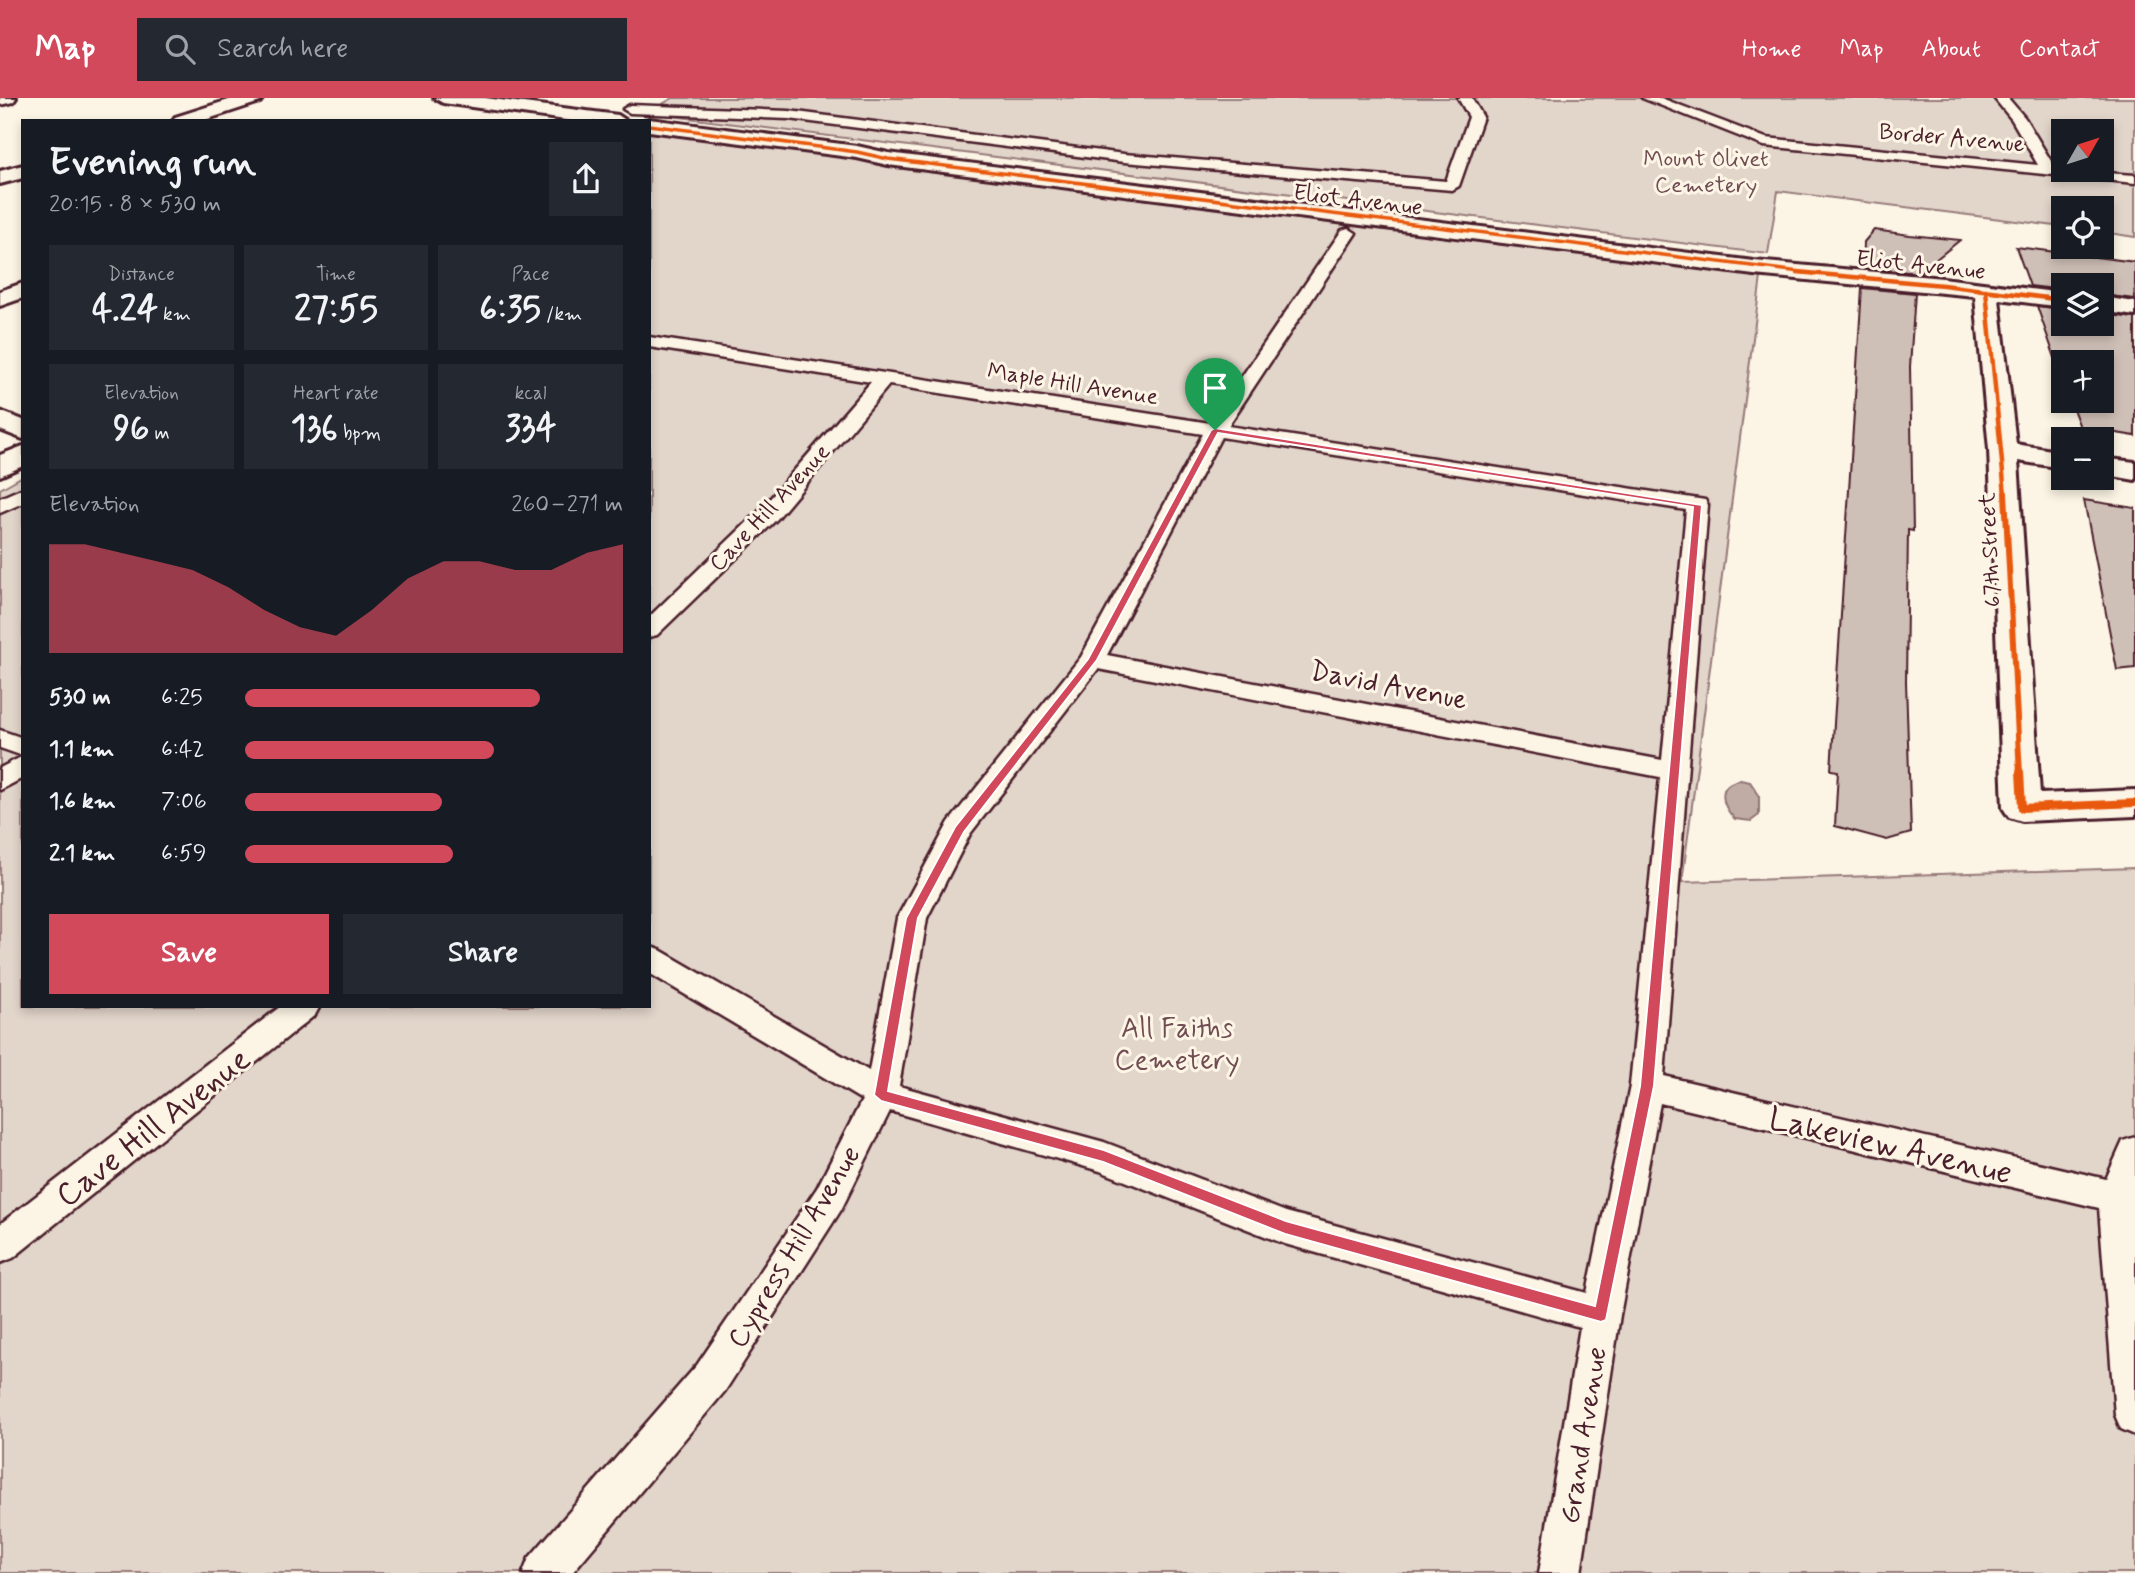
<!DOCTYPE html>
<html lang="en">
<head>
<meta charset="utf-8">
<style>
	body { margin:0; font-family:Mynerve,sans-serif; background:#242831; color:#f1f3f6; height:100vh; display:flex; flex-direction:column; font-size:26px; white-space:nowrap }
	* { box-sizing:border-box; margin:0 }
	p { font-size:23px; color:#9ea1a6 }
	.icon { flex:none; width:38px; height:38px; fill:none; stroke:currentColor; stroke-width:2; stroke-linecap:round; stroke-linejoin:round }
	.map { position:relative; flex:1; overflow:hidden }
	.side { position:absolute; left:21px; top:21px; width:630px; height:889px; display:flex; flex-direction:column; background:#171b24; border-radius:0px; box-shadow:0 4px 10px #0003 }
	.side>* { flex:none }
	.needle { width:46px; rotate:51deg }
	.fabs { position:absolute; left:2051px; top:21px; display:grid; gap:14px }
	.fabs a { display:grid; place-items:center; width:63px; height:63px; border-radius:0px; background:#171b24; box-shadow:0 4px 10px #0003; font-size:35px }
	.pin { position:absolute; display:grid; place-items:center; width:60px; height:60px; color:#fff; margin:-72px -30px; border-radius:50% 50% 50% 0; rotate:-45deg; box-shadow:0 0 7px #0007 }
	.pin .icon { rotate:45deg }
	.round { display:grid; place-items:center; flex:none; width:74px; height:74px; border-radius:0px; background:#242831 }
	.summary { display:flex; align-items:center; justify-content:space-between; height:119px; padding:0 28px }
	h1 { font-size:38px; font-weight:700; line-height:52px }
	.figures { display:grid; grid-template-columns:repeat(3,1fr); gap:10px; height:119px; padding:7px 28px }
	.figures div { display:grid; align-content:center; border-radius:0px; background:#242831; text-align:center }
	.figures b { font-size:35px; font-weight:700 }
	.figures small { font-size:19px; font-weight:400 }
	.figures p { font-size:19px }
	.chart { height:196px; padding:14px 28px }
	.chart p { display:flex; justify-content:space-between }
	.chart svg { width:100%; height:126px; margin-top:7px; fill:#d1495b; opacity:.7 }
	.button { display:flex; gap:14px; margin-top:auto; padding:14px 28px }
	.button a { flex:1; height:80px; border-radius:0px; background:#d1495b; color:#fff; font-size:28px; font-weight:700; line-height:80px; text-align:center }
	.button a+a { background:#242831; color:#f1f3f6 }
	ul { padding:0 28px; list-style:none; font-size:23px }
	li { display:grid; grid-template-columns:112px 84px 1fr; align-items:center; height:52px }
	li i { height:18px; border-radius:9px; background:#d1495b }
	header { display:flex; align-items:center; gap:42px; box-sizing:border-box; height:98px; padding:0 35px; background:#d1495b; color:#fff }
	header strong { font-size:33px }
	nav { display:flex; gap:38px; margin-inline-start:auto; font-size:24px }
	.search { width:490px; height:63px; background:#242831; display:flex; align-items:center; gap:18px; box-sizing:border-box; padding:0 24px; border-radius:0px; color:#9ea1a6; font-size:26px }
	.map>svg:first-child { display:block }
	.green { fill:#e2d5ca; stroke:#967a7a; stroke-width:2; fill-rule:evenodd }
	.water { fill:#c0aca5; stroke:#917474; stroke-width:2 }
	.building { fill:#cfc0b7; stroke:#4a1f2b; stroke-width:2 }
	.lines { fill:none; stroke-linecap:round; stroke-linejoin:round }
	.service-casing { stroke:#4a1f2b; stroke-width:5 }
	.minor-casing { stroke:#4a1f2b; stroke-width:6 }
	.service { fill:#fcf5e5; fill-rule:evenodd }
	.minor { fill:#fcf5e5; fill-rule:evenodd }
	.cycleway-far3-casing { stroke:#fcf5e5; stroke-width:6 }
	.cycleway-far2-casing { stroke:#fcf5e5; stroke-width:7 }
	.cycleway-far1-casing { stroke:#fcf5e5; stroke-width:10 }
	.cycleway-casing { stroke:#fcf5e5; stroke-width:12 }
	.cycleway-far3 { stroke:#e8590c; stroke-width:3.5 }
	.cycleway-far2 { stroke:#e8590c; stroke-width:4.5 }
	.cycleway-far1 { stroke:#e8590c; stroke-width:6 }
	.cycleway { stroke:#e8590c; stroke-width:8 }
	.route { fill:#d1495b; stroke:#fff; stroke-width:2; fill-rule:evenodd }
	.labels { text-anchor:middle; stroke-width:6; stroke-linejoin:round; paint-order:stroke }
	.far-street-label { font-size:23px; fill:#4a1f2b; stroke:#fcf5e5 }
	.far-park-label { font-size:23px; fill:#704c53; stroke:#fcf5e5 }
	.street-label { font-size:28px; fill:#4a1f2b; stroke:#fcf5e5 }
	.park-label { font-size:28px; fill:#704c53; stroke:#fcf5e5 }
	.near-street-label { font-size:33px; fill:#4a1f2b; stroke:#fcf5e5 }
</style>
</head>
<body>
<header>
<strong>Map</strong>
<div class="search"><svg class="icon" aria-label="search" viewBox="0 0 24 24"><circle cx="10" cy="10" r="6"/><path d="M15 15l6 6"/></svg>Search here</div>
<nav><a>Home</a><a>Map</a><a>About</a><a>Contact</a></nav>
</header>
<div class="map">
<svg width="2135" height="1475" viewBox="0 0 2135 1475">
	<rect width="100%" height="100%" fill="#fcf5e5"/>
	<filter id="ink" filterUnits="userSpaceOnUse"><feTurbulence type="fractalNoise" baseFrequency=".0143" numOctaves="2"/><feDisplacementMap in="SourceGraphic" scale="14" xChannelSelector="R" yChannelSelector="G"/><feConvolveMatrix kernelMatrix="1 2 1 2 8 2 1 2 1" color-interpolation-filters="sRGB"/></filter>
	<g filter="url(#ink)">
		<path class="green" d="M 673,0 L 2135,0 L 2135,139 L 2102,134 L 2102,110 L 2063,110 L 2063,129 L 1778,93 L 1768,156 L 647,15 ZM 2063,33 L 2102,33 L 2102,72 L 2063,72 Z
			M 649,34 L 1761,179 L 1682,784 L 2135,770 L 2135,1475 L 0,1475 L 0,391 L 23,378 L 23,908 L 649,908 Z"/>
		<path class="water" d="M 1740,682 L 1750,684 L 1759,697 L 1759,717 L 1751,723 L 1735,721 C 1721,707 1716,686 1740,682 Z"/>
		<path class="building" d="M 1874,132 L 1910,137 L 1960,142 L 1919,175 L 1863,170 L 1864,144 Z
			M 2016,149 L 2135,164 L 2135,201 L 2102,197 L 2102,187 L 2063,187 L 2063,192 L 2030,188 Z
			M 1862,190 L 1915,195 L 1910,269 L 1913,433 L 1908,432 L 1906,584 L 1911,735 L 1887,742 L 1835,728 L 1838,673 L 1831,672 Z
			M 2037,208 L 2063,211 L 2063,226 L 2102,226 L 2102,216 L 2135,220 L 2135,338 L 2080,329 L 2070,303 L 2102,303 L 2102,264 L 2063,264 L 2063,283 Z
			M 2084,402 L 2135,410 L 2135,570 L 2117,572 Z"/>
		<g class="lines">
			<g class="service-casing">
				<path id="service" d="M 1458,0 L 1472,0 L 1483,19 L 1459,88 L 1452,92 L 1124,64 L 789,21 L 630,15 L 623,11 L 630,7 L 789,13 L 1124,56 L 1446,83 L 1469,19 Z
					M 1642,0 L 1661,0 L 1766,40 L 2038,67 L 2012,22 L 1994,0 L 2008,0 L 2025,20 L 2054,68 L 2063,69 L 2063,72 L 2135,77 L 2135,85 L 1764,48 Z
					M 1348,130 L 1356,135 L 1228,328 L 1705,402 L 1708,407 L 1664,978 L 2106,1081 L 2123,1043 L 2135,1039 L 2135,1337 L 2121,1331 L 2115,1317 L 2099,1110 L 1660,1005 L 1620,1217 L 1581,1475 L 1539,1475 L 1580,1229 L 1285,1146 L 1100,1073 L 890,1013 L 841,1112 L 725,1293 L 572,1475 L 523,1475 L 529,1460 L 697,1267 L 817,1090 L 862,1002 L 649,875 L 649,848 L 660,852 L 869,973 L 897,820 L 949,724 L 1081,559 L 1203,336 L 889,287 L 777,421 L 657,537 L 649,539 L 649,519 L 761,411 L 871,284 L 649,249 L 649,239 L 1210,325 L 1342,132 ZM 1221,339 L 1686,412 L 1662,662 L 1107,557 ZM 1098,571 L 1660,679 L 1630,988 L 1587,1195 L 1286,1114 L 1104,1044 L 899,988 L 927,820 L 970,736 Z
					M 23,390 L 23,405 L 0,415 L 0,400 Z
					M 0,632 L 23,640 L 23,658 L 0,650 Z
					M 23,658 L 23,680 L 0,692 L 0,670 Z
					M 281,908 L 320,908 L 315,917 L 13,1160 L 0,1165 L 0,1126 Z"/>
			</g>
			<g class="minor-casing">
				<path id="minor" d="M 0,0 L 16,0 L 13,4 L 0,7 Z
					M 235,0 L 263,0 L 260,4 L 202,23 L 173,23 L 175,19 Z
					M 434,0 L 485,0 L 618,17 L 627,23 L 573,23 L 443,5 Z
					M 649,21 L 857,48 L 888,55 L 1754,163 L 1943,180 L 2063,195 L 2063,209 L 1999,201 L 2016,346 L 2063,354 L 2063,370 L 2018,363 L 2040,696 L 2135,692 L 2135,718 L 2022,723 L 2009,719 L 2003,710 L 1989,352 L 1975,198 L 1754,177 L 888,67 L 857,60 L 649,33 L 649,23 L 643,23 Z
					M 23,67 L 23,80 L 0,86 L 0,73 Z
					M 23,185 L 23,200 L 0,208 L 0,193 Z
					M 2102,199 L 2135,204 L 2135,218 L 2102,213 Z
					M 0,313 L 23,322 L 23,341 L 0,332 Z
					M 23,348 L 23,368 L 0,378 L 0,357 Z
					M 2102,360 L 2135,364 L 2135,382 L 2102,376 Z"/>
			</g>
			<use href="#service" class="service"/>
			<use href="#minor" class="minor"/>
			<g class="cycleway-far3-casing">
				<path id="cycleway-far3" d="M 649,27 L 857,54 L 888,61 L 1816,176"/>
			</g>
			<g class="cycleway-far2-casing">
				<path id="cycleway-far2" d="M 1797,174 L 1943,187 L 2063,202
					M 1986,192 L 2005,397"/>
			</g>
			<g class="cycleway-far1-casing">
				<path id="cycleway-far1" d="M 2005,395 L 2020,676"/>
			</g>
			<g class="cycleway-casing">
				<path id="cycleway" d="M 2020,674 L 2022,710 L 2135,705"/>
			</g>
			<use href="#cycleway-far3" class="cycleway-far3"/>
			<use href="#cycleway-far2" class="cycleway-far2"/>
			<use href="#cycleway-far1" class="cycleway-far1"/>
			<use href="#cycleway" class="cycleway"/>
		</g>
	</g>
	<path class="route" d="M 1215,330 L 1702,407 L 1654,988 L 1606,1222 L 1601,1224 L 1285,1136 L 1103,1064 L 881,1003 L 874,997 L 906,820 L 955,729 L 1088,561 L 1211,332 ZM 1218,335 L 1693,409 L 1640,988 L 1595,1208 L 1286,1123 L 1104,1052 L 888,993 L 918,820 L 964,734 L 1097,562 Z"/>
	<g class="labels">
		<g class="far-street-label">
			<text transform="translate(1952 39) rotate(5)" y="8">Border Avenue</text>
			<text transform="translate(1358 101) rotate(7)" y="8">Eliot Avenue</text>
			<text transform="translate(1921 166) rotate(6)" y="8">Eliot Avenue</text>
			<text transform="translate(1073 285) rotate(9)" y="8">Maple Hill Avenue</text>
			<text transform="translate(769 409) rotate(-47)" y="8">Cave Hill Avenue</text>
			<text transform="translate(1989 452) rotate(-93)" y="8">67th Street</text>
		</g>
		<g class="far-park-label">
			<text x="1706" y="68">Mount Olivet<tspan x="1706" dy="26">Cemetery</tspan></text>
		</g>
		<g class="street-label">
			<text transform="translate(1389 586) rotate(11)" y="10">David Avenue</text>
			<text transform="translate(793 1148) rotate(-59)" y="10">Cypress Hill Avenue</text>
			<text transform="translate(1582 1337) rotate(-81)" y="10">Grand Avenue</text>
		</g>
		<g class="park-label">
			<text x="1177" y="939">All Faiths<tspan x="1177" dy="32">Cemetery</tspan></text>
		</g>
		<g class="near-street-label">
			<text transform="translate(152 1028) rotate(-38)" y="12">Cave Hill Avenue</text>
			<text transform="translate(1891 1046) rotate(13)" y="12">Lakeview Avenue</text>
		</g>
	</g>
</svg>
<div class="fabs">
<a><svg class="needle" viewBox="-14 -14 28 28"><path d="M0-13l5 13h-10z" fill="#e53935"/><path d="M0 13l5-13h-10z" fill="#9ea1a6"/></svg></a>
<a><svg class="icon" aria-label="locate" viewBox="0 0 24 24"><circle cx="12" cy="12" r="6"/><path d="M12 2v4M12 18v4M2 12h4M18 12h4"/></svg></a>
<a><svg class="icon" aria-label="layers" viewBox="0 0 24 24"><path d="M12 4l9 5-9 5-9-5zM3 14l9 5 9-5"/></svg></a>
<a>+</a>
<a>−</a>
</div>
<div class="pin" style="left:1215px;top:332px;background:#1e9e55"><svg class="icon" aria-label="arrive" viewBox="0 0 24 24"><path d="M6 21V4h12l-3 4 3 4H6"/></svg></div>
<section class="side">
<div class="summary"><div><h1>Evening run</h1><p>20:15 · 8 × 530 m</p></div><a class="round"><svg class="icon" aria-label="share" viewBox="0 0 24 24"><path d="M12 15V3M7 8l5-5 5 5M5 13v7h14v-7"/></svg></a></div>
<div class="figures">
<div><p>Distance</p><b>4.24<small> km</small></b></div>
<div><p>Time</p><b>27:55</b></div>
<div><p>Pace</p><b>6:35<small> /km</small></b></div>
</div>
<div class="figures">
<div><p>Elevation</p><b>96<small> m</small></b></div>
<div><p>Heart rate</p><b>136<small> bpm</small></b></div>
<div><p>kcal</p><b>334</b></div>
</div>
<div class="chart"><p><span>Elevation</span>260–271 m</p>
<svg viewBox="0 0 160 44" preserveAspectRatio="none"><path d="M0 44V6L10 6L20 9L30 12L40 15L50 21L60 29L70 35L80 38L90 29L100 18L110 12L120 12L130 15L140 15L150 9L160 6V44z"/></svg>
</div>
<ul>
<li><b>530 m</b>6:25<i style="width:78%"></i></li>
<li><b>1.1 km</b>6:42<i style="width:66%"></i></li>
<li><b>1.6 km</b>7:06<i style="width:52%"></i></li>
<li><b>2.1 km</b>6:59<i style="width:55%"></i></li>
</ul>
<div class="button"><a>Save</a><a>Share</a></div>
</section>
</div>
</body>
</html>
